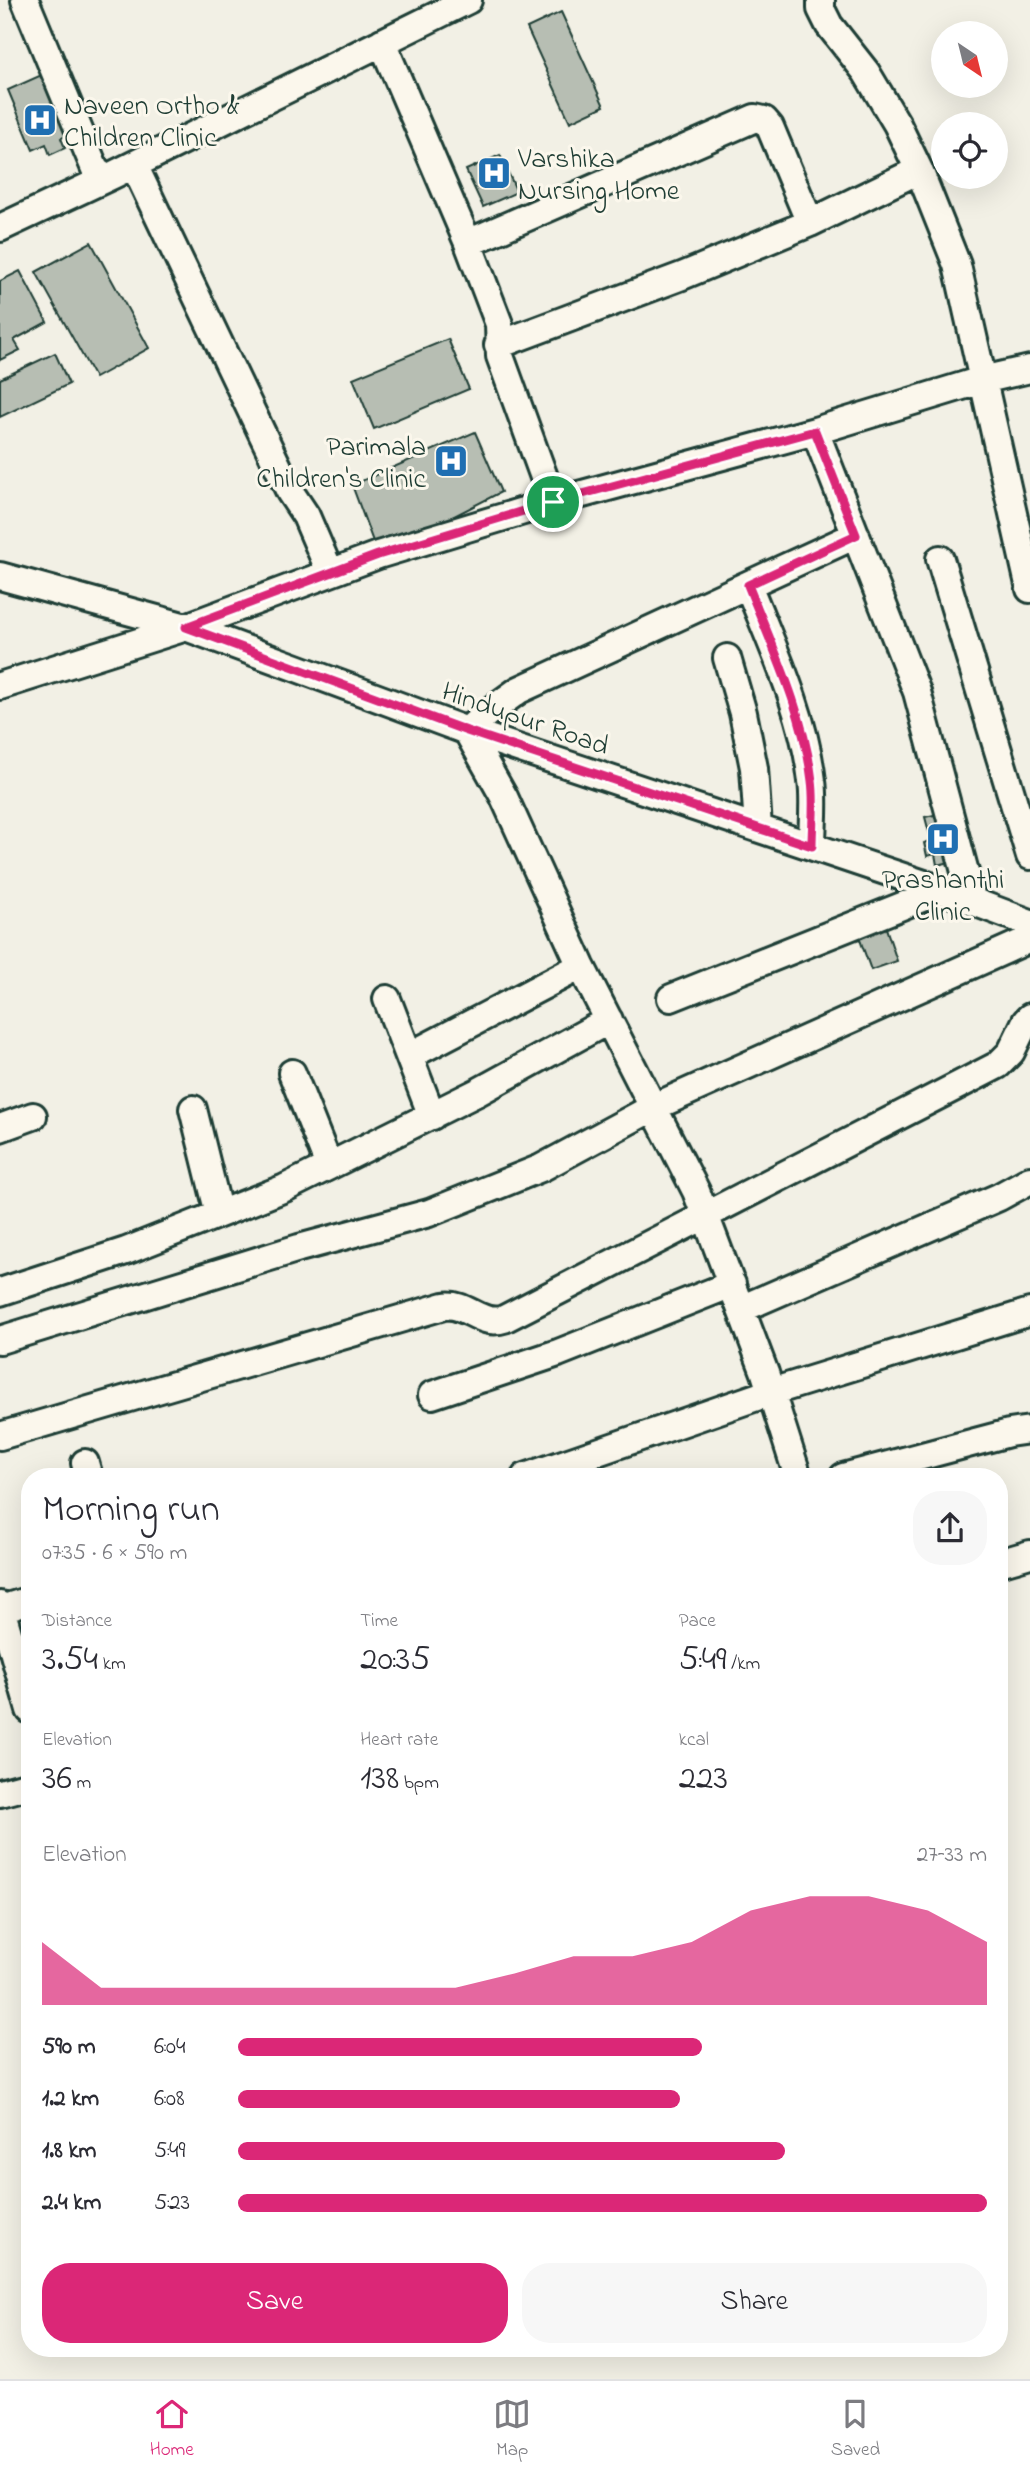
<!DOCTYPE html>
<html lang="en">
<head>
<meta charset="utf-8">
<style>
	body { margin:0; font-family:"Indie Flower",sans-serif; background:#f7f7f7; color:#2b2b33; height:100vh; display:flex; flex-direction:column; font-size:26px; white-space:nowrap }
	* { box-sizing:border-box; margin:0 }
	p { font-size:23px; color:#7c7c81 }
	.icon { flex:none; width:38px; height:38px; fill:none; stroke:currentColor; stroke-width:2; stroke-linecap:round; stroke-linejoin:round }
	.map { position:relative; flex:1; overflow:hidden }
	.sheet { position:absolute; left:21px; top:1468px; width:987px; height:889px; display:flex; flex-direction:column; background:#fff; border-radius:28px; box-shadow:0 7px 28px #0002 }
	.sheet>* { flex:none }
	.needle { width:46px; rotate:145deg }
	.controls { position:absolute; left:931px; top:21px; display:grid; gap:14px }
	.controls a { display:grid; place-items:center; width:77px; height:77px; border-radius:50%; background:#fff; box-shadow:0 7px 28px #0002; font-size:35px }
	.pin { position:absolute; display:grid; place-items:center; width:60px; height:60px; color:#fff; margin:-30px; border:4px solid #fff; border-radius:50%; box-shadow:0 2px 7px #0007 }
	.round { display:grid; place-items:center; flex:none; width:74px; height:74px; border-radius:28px; background:#f7f7f7 }
	.overview { display:flex; align-items:center; justify-content:space-between; height:119px; padding:0 21px }
	h1 { font-size:38px; font-weight:600; line-height:52px }
	.figures { display:grid; grid-template-columns:repeat(3,1fr); gap:10px; height:119px; padding:7px 21px }
	.figures div { display:grid; align-content:center }
	.figures b { font-size:35px; font-weight:600 }
	.figures small { font-size:19px; font-weight:400 }
	.figures p { font-size:19px }
	.chart { height:196px; padding:14px 21px }
	.chart p { display:flex; justify-content:space-between }
	.chart svg { width:100%; height:126px; margin-top:7px; fill:#db2777; opacity:.7 }
	.button { display:flex; gap:14px; margin-top:auto; padding:14px 21px }
	.button a { flex:1; height:80px; border-radius:28px; background:#db2777; color:#fff; font-size:28px; font-weight:600; line-height:80px; text-align:center }
	.button a+a { background:#f7f7f7; color:#2b2b33 }
	ul { padding:0 21px; list-style:none; font-size:23px }
	li { display:grid; grid-template-columns:112px 84px 1fr; align-items:center; height:52px }
	li i { height:18px; border-radius:9px; background:#db2777 }
	.menu { display:flex; justify-content:space-around; align-items:center; height:98px; border-top:2px solid #e1e1e2; background:#fff; font-size:19px; color:#7c7c81 }
	.menu a { display:grid; justify-items:center; gap:4px }
	.menu .current { color:#db2777 }
	.map>svg:first-child { display:block }
	.building { fill:#b7beb3; stroke:#1f3d34; stroke-width:2 }
	.lines { fill:none; stroke-linecap:round; stroke-linejoin:round }
	.minor-casing { stroke:#1f3d34; stroke-width:32 }
	.minor { stroke:#fbf7ec; stroke-width:26 }
	.route-casing { stroke:#fff; stroke-width:14 }
	.route { stroke:#db2777; stroke-width:9 }
	.labels { text-anchor:middle; stroke-width:6; stroke-linejoin:round; paint-order:stroke }
	.poi-label { font-size:28px; fill:#1f3d34; stroke:#fbf7ec; text-anchor:start }
	.street-label { font-size:28px; fill:#1f3d34; stroke:#fbf7ec }
</style>
</head>
<body>
<div class="map">
<svg width="1030" height="2379" viewBox="0 0 1030 2379">
	<rect width="100%" height="100%" fill="#f2f0e5"/>
	<filter id="ink" filterUnits="userSpaceOnUse"><feTurbulence type="fractalNoise" baseFrequency=".0143" numOctaves="2"/><feDisplacementMap in="SourceGraphic" scale="14" xChannelSelector="R" yChannelSelector="G"/><feConvolveMatrix kernelMatrix="1 2 1 2 8 2 1 2 1" color-interpolation-filters="sRGB"/></filter>
	<g filter="url(#ink)">
		<path class="building" d="M 561,12 L 604,106 L 570,122 L 527,28 Z
			M 46,73 L 72,134 L 61,138 L 65,148 L 50,155 L 46,144 L 33,150 L 8,90 Z
			M 500,155 L 517,192 L 483,207 L 466,170 Z
			M 91,242 L 149,348 L 95,378 L 36,272 Z
			M 20,271 L 47,322 L 14,340 L 20,350 L 0,360 L 0,281 Z
			M 448,339 L 469,389 L 374,429 L 353,378 Z
			M 55,353 L 69,384 L 0,417 L 0,379 Z
			M 475,432 L 501,492 L 378,555 L 352,485 Z
			M 943,813 L 955,861 L 937,865 L 935,854 L 927,856 L 924,843 L 931,840 L 925,817 Z
			M 885,925 L 897,961 L 871,970 L 858,934 Z"/>
		<g class="lines">
			<g class="minor-casing">
				<path id="minor" d="M 25,0 L 100,181
					M 821,0 L 821,9 L 829,25 L 866,72 L 897,124 L 919,170 L 957,265 L 1030,589
					M 382,42 L 468,243 L 499,324 L 500,356 L 553,502
					M 134,165 L 290,492 L 306,516 L 330,572
					M 0,228 L 113,175 L 468,0
					M 468,243 L 755,118 L 764,120 L 770,127 L 810,223
					M 498,345 L 682,276 L 810,223 L 919,170
					M 815,431 L 917,692 L 973,902
					M 940,559 L 1030,856
					M 0,576 L 186,627 L 467,731 L 942,890 L 1030,923
					M 748,585 C 773,648 804,713 812,781 C 815,802 812,825 812,846
					M 727,658 L 743,713 L 754,768 L 758,828
					M 0,686 L 186,627 L 378,555 L 553,502 L 815,431 L 982,380 L 1030,369
					M 671,998 L 942,890
					M 387,999 L 432,1116
					M 409,1056 L 581,966
					M 292,1073 L 329,1166
					M 193,1109 L 219,1214
					M 0,1128 L 33,1116
					M 0,1292 L 126,1251 L 285,1188 L 478,1092 L 609,1020
					M 741,1309 L 999,1197 L 1030,1180
					M 0,1340 L 299,1248 L 429,1213 L 541,1168 L 654,1107 L 1030,939
					M 432,1395 L 558,1353 L 732,1284
					M 0,1436 L 444,1306 C 466,1302 481,1327 504,1319 L 998,1065 L 1011,1052 L 1026,1021 L 1030,1017
					M 85,1463 L 89,1477
					M 525,1477 L 771,1392 L 1030,1312
					M 798,1477 L 765,1373 L 696,1191 L 581,966 L 504,797 L 467,731 L 487,713 L 519,690 L 856,535
					M 843,1477 L 1009,1433 L 1030,1430
					M 999,1563 L 1030,1554
					M 0,1605 L 30,1710
					M 1,1609 L 30,1600
					M 0,1793 L 30,1785"/>
			</g>
			<use href="#minor" class="minor"/>
		</g>
	</g>
	<g class="lines" filter="url(#ink)">
		<g class="route-casing">
			<path id="route" d="M 815,431 L 856,535 L 748,585 C 773,648 804,713 812,781 C 815,802 812,825 812,846 L 467,731 L 186,627 L 378,555 L 553,502 Z"/>
		</g>
		<use href="#route" class="route"/>
	</g>
	<defs>
		<g id="hospital-square" transform="scale(1.75)"><rect x="-9" y="-9" width="18" height="18" rx="4" fill="#1f6fb2" stroke="#fbf7ec"/><path d="M-5-5h3v3.5h4V-5h3V5h-3V1.5h-4V5h-3Z" fill="#fff"/></g>
	</defs>
	<g fill-rule="evenodd">
		<use href="#hospital-square" x="40" y="120"/>
		<use href="#hospital-square" x="494" y="173"/>
		<use href="#hospital-square" x="451" y="461"/>
		<use href="#hospital-square" x="943" y="839"/>
	</g>
	<g class="labels">
		<g class="poi-label">
			<text x="64" y="114">Naveen Ortho &amp;<tspan x="64" dy="32">Children Clinic</tspan></text>
			<text x="518" y="167">Varshika<tspan x="518" dy="32">Nursing Home</tspan></text>
			<text x="426" y="455" text-anchor="end">Parimala<tspan x="426" dy="32">Children's Clinic</tspan></text>
			<text x="943" y="888" text-anchor="middle">Prashanthi<tspan x="943" dy="32">Clinic</tspan></text>
		</g>
		<g class="street-label">
			<text transform="translate(526 717) rotate(19)" y="10">Hindupur Road</text>
		</g>
	</g>
</svg>
<div class="controls">
<a><svg class="needle" viewBox="-14 -14 28 28"><path d="M0-13l5 13h-10z" fill="#e53935"/><path d="M0 13l5-13h-10z" fill="#7c7c81"/></svg></a>
<a><svg class="icon" aria-label="locate" viewBox="0 0 24 24"><circle cx="12" cy="12" r="6"/><path d="M12 2v4M12 18v4M2 12h4M18 12h4"/></svg></a>
</div>
<div class="pin" style="left:553px;top:502px;background:#1e9e55"><svg class="icon" aria-label="arrive" viewBox="0 0 24 24"><path d="M6 21V4h12l-3 4 3 4H6"/></svg></div>
<section class="sheet">
<div class="overview"><div><h1>Morning run</h1><p>07:35 · 6 × 590 m</p></div><a class="round"><svg class="icon" aria-label="share" viewBox="0 0 24 24"><path d="M12 15V3M7 8l5-5 5 5M5 13v7h14v-7"/></svg></a></div>
<div class="figures">
<div><p>Distance</p><b>3.54<small> km</small></b></div>
<div><p>Time</p><b>20:35</b></div>
<div><p>Pace</p><b>5:49<small> /km</small></b></div>
</div>
<div class="figures">
<div><p>Elevation</p><b>36<small> m</small></b></div>
<div><p>Heart rate</p><b>138<small> bpm</small></b></div>
<div><p>kcal</p><b>223</b></div>
</div>
<div class="chart"><p><span>Elevation</span>27–33 m</p>
<svg viewBox="0 0 160 44" preserveAspectRatio="none"><path d="M0 44V22L10 38L20 38L30 38L40 38L50 38L60 38L70 38L80 33L90 27L100 27L110 22L120 11L130 6L140 6L150 11L160 22V44z"/></svg>
</div>
<ul>
<li><b>590 m</b>6:04<i style="width:62%"></i></li>
<li><b>1.2 km</b>6:08<i style="width:59%"></i></li>
<li><b>1.8 km</b>5:49<i style="width:73%"></i></li>
<li><b>2.4 km</b>5:23<i style="width:100%"></i></li>
</ul>
<div class="button"><a>Save</a><a>Share</a></div>
</section>
</div>
<nav class="menu">
<a class="current"><svg class="icon" aria-label="home" viewBox="0 0 24 24"><path d="M3 11l9-7 9 7M6 9v11h12V9"/></svg>Home</a>
<a><svg class="icon" aria-label="map" viewBox="0 0 24 24"><path d="M3 6l6-2 6 2 6-2v14l-6 2-6-2-6 2zM9 4v14M15 6v14"/></svg>Map</a>
<a><svg class="icon" aria-label="saved" viewBox="0 0 24 24"><path d="M7 4h10v16l-5-4-5 4z"/></svg>Saved</a>
</nav>
</body>
</html>
